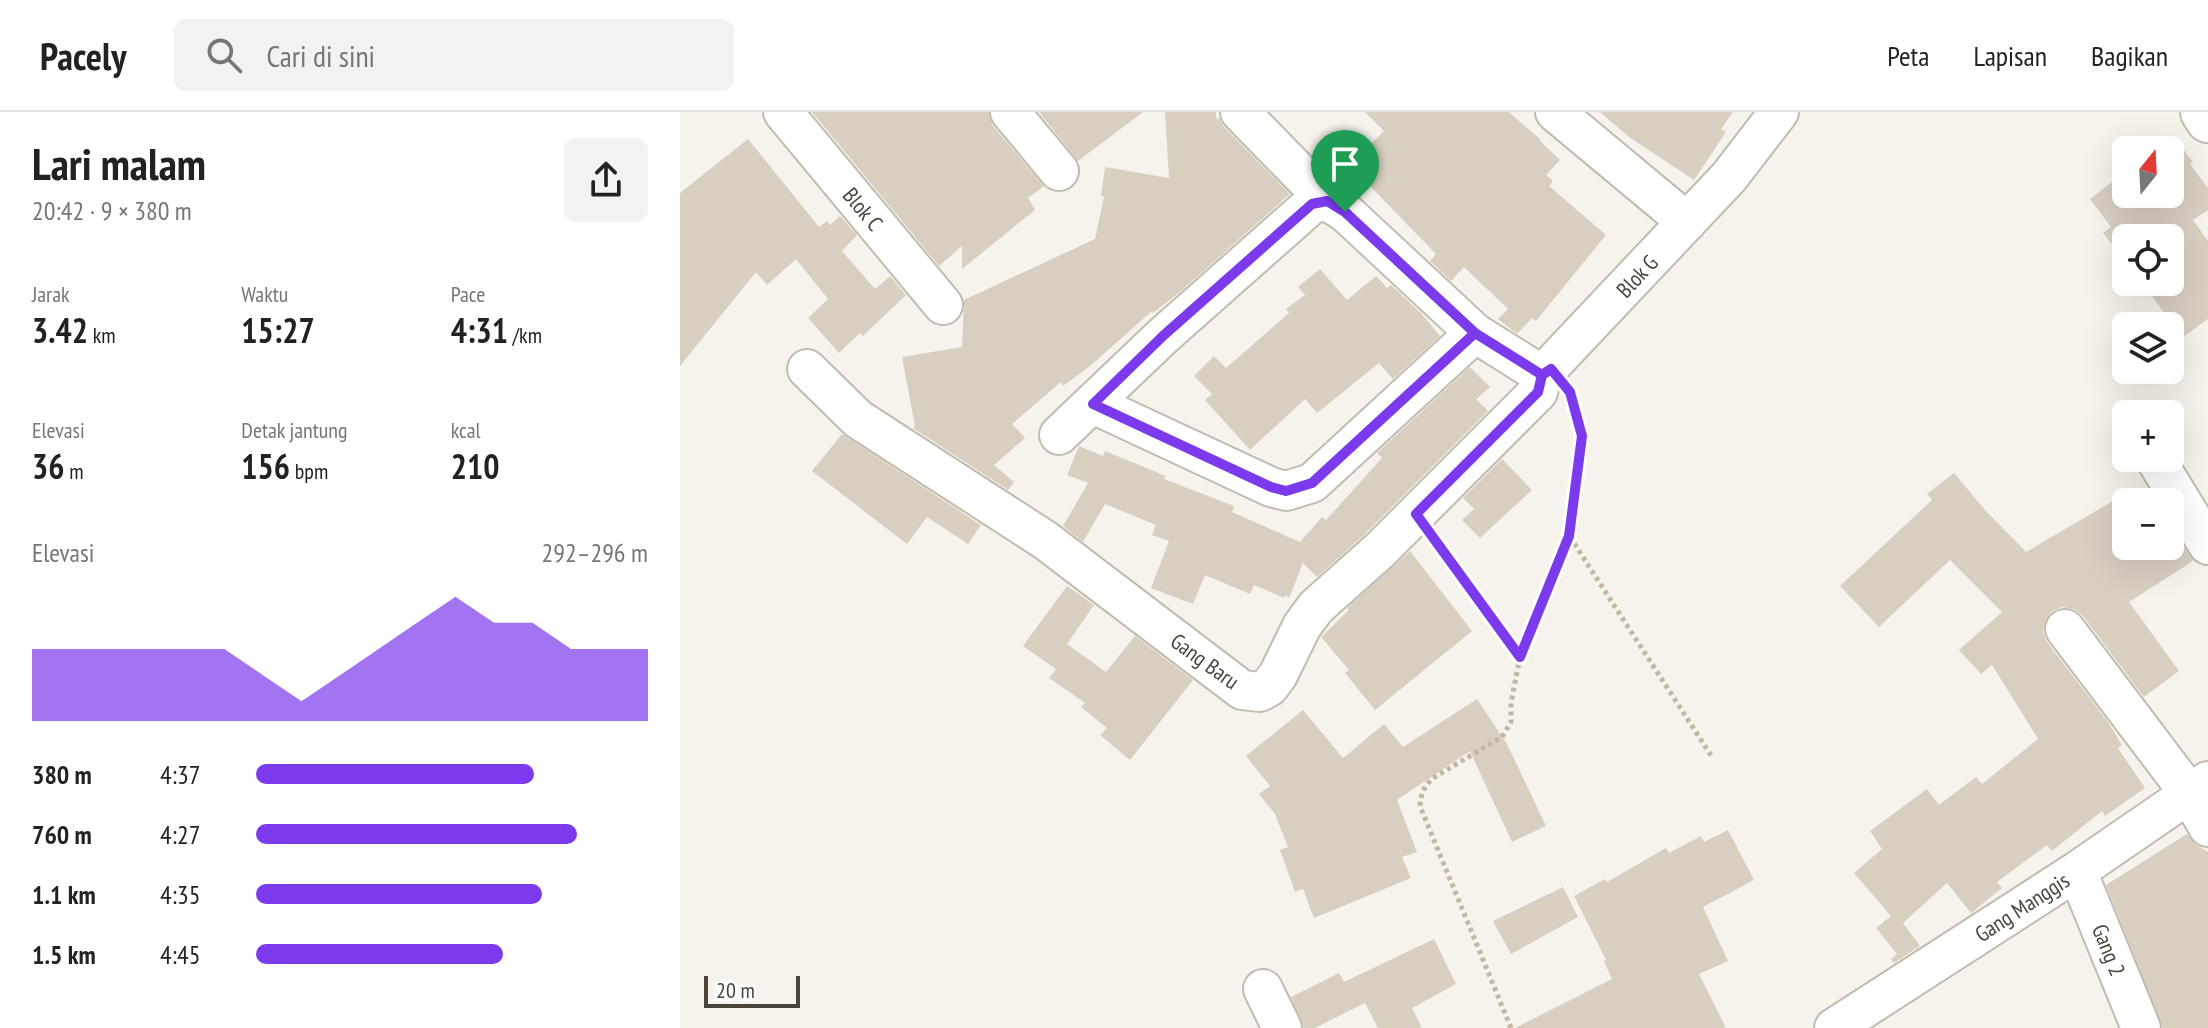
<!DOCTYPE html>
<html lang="id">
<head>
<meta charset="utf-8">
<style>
	body { margin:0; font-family:"PT Sans Narrow",sans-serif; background:#f2f2f2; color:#222; height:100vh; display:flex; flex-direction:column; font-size:30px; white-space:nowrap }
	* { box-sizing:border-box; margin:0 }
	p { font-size:26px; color:#767676 }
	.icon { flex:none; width:44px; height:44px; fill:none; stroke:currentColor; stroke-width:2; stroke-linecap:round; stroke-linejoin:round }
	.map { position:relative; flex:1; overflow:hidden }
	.drawer { display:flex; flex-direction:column; background:#fff; width:680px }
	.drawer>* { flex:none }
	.needle { width:52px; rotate:18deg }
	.controls { position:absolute; left:1432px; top:24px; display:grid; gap:16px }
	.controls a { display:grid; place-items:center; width:72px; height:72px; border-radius:12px; background:#fff; box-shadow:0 8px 32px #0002; font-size:40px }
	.scale { position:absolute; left:24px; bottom:20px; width:96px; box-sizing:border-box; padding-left:8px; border:4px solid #4b4439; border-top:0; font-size:22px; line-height:28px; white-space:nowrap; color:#4b4439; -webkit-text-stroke:6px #fff; paint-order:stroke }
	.pin { position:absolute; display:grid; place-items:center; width:68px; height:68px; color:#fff; margin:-82px -34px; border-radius:50% 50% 50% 0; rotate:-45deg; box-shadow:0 0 8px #0007 }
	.pin .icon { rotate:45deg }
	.round { display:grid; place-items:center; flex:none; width:84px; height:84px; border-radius:12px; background:#f2f2f2 }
	.headline { display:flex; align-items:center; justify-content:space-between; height:136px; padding:0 32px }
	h1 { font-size:44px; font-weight:600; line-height:60px }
	.metrics { display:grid; grid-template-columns:repeat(3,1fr); gap:12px; height:136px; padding:8px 32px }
	.metrics div { display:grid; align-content:center }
	.metrics b { font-size:34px; font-weight:600 }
	.metrics small { font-size:22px; font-weight:400 }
	.metrics p { font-size:22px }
	.chart { height:224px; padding:16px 32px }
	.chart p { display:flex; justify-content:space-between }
	.chart svg { width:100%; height:144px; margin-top:8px; fill:#7c3aed; opacity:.7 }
	ul { padding:0 32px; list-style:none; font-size:26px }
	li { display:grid; grid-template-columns:128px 96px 1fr; align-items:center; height:60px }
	li i { height:20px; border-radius:10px; background:#7c3aed }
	header { display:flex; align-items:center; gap:48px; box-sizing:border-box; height:112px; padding:0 40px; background:#fff; border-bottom:2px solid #e0e0e0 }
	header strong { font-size:38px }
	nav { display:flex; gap:44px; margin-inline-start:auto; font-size:28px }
	.search { width:560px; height:72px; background:#f2f2f2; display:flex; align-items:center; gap:20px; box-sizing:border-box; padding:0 28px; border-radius:12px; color:#767676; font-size:30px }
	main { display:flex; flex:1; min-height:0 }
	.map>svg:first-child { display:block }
	.building { fill:#d8cfc1 }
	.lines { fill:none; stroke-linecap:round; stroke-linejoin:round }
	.minor-casing { stroke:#c2bbae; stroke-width:42 }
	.tertiary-casing { stroke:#c2bbae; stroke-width:48 }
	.path { stroke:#c4b79f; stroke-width:5; stroke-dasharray:4 4; stroke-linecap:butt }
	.minor { stroke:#fff; stroke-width:38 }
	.tertiary { stroke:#fff; stroke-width:44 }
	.route-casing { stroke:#fff; stroke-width:16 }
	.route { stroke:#7c3aed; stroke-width:10 }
	.labels { text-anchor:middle; stroke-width:7; stroke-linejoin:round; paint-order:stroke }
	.street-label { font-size:22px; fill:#4b4439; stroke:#fff }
</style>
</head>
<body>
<header>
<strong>Pacely</strong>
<div class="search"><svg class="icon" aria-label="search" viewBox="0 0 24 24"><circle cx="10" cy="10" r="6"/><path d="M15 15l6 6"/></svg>Cari di sini</div>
<nav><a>Peta</a><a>Lapisan</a><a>Bagikan</a></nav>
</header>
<main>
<section class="drawer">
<div class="headline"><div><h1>Lari malam</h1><p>20:42 · 9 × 380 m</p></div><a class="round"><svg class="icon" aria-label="share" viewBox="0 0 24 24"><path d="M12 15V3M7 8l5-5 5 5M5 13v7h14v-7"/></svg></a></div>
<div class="metrics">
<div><p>Jarak</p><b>3.42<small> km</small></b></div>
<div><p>Waktu</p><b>15:27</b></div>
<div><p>Pace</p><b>4:31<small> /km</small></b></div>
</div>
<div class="metrics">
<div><p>Elevasi</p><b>36<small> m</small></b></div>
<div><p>Detak jantung</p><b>156<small> bpm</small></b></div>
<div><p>kcal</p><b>210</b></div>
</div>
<div class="chart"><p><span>Elevasi</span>292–296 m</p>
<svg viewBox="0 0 160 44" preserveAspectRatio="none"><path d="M0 44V22L10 22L20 22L30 22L40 22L50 22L60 30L70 38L80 30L90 22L100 14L110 6L120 14L130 14L140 22L150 22L160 22V44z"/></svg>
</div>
<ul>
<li><b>380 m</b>4:37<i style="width:71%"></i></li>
<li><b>760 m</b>4:27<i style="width:82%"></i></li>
<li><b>1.1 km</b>4:35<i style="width:73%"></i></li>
<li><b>1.5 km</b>4:45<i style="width:63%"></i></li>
</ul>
</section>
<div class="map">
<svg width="1528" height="916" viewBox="0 0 1528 916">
	<rect width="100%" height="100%" fill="#f6f3ec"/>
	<path class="building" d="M 132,0 L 309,0 L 313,14 L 364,74 L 348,86 L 355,98 L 282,157 L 282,134 L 259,154 Z
		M 359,0 L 463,0 L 398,49 Z
		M 485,0 L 536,0 L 536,7 L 539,6 L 544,15 L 610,82 L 501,179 L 473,201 L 471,200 L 410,254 L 383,274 L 381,270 L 332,312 L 345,326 L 314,353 L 334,370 L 328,378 L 233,316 L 235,314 L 222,245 L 282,235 L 284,188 L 415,127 L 424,85 L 421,84 L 425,55 L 489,66 Z
		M 685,0 L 829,0 L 861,28 L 860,29 L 880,48 L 866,63 L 873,69 L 869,74 L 926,123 L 856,209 L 852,206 L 837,222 L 818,207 L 828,197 L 784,155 L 771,169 L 750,149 L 756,142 L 690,74 L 681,84 L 660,63 L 704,19 Z
		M 920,0 L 1053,0 L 1041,17 L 1046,20 L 1014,68 L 949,25 Z
		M 1493,24 L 1513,50 L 1510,52 L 1528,76 L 1528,98 L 1513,108 L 1528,129 L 1528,207 L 1490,235 L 1490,208 L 1461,170 L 1490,170 L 1490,126 L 1446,126 L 1446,151 L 1423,121 L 1431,115 L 1410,87 L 1446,59 L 1446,82 L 1490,82 L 1490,38 L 1475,38 Z
		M 68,27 L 139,115 L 147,109 L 150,113 L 160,104 L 177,123 L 162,139 L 195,177 L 210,164 L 226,183 L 183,224 L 180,221 L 159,241 L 128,206 L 148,187 L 116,147 L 87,173 L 76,160 L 0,254 L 0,81 Z
		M 640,157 L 667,188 L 696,164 L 707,176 L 711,173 L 741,201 L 760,224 L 713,267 L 699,251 L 637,301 L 625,287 L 570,338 L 525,288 L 532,282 L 514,264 L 534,244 L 546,256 L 609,201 L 606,197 L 625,183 L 618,175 Z
		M 790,255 L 810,275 L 796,287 L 808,299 L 685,422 L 637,465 L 623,451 L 609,486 L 606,483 L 604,486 L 574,473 L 570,482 L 525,463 L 513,492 L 471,476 L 489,429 L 472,423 L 476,413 L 425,392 L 403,430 L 383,414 L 408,371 L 387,363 L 399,334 L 423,344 L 425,339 L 486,364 L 484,367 L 554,394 L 552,400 L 620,430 L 642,405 L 646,408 L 702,346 L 697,341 Z
		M 162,322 L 301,413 L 288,432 L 247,405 L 227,432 L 132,359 Z
		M 822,347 L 852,378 L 800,426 L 782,408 L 794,397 L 783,386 Z
		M 1274,361 L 1305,398 L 1346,440 L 1455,376 L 1465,390 L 1446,390 L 1446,434 L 1490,434 L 1490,429 L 1493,433 L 1500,429 L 1513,449 L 1449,490 L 1499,559 L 1464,585 L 1403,504 L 1394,497 L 1382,495 L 1371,500 L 1365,509 L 1363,520 L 1367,530 L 1428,610 L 1442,633 L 1438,636 L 1465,676 L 1425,704 L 1422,699 L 1372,739 L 1367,733 L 1317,770 L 1322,776 L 1291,801 L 1267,771 L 1223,811 L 1240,834 L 1214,851 L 1211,847 L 1217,842 L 1196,816 L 1211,804 L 1174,761 L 1202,737 L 1190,719 L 1247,677 L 1259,693 L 1296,665 L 1302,672 L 1358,627 L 1312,553 L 1301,562 L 1279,538 L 1322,500 L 1270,448 L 1199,515 L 1160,474 L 1252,388 L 1247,382 Z
		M 730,439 L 792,519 L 695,598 L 665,561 L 669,558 L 641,525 L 669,498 L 667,496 Z
		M 387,474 L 414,493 L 387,532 L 426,560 L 455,524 L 513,568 L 450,648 L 420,623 L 427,616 L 401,595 L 405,591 L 369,566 L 376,557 L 343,534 Z
		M 797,587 L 827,632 L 866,714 L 832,730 L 790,639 L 717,688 L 737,740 L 722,745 L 731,766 L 634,806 L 623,777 L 615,780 L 600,738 L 608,735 L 595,702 L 579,682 L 590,674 L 566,644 L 623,598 L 663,646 L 704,612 L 723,635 Z
		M 1048,718 L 1074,768 L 1023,795 L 1048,849 L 1019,862 L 1046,916 L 835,916 L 932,867 L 924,849 L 926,848 L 894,784 L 925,767 L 927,770 L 986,736 L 989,741 L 1021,724 L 1024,730 Z
		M 1507,722 L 1516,733 L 1528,740 L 1528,916 L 1483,916 L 1426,773 Z
		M 883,775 L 898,805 L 831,842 L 813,809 Z
		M 754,827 L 776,872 L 732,896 L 742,916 L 698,916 L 685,891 L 635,916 L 624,916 L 611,885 L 659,861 L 664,870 Z"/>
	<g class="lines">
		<g class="minor-casing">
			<path id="minor" d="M 103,0 L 263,193
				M 330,0 L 379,59
				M 560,0 L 647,89
				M 875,0 L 1007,110
				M 127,257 L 178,307 L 365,428 L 562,578 L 580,580 L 589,575 L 598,563 L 622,514 L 636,495 L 700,438 L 858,280 L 862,263
				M 862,263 L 1049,65 L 1099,0
				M 413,292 L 591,375 L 606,379 L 632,371 L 795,221
				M 379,323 L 484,223 L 632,92 L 647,89 L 665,100 L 795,221 L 862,263
				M 1476,348 L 1528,433
				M 1385,517 L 1509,681 L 1528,715
				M 1397,759 L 1461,916
				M 583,877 L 602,916
				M 1154,916 L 1397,759 L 1528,669"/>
		</g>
		<g class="tertiary-casing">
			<path id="tertiary" d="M 1523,0 L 1528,8"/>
		</g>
		<path class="path" d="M 890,425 L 1032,645
			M 756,429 L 840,545
			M 831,916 L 740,694 C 741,681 744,675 753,666 L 822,625 L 831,610 L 831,591 L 840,545 L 889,424 L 902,324 L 893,289"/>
		<use href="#minor" class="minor"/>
		<use href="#tertiary" class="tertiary"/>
	</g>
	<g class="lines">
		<g class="route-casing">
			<path id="route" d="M 665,100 L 795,221 L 862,263 L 858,280 L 736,402 L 840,545 L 889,424 L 902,324 L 890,280 L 871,257 L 862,263 L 795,221 L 632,371 L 606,379 L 591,375 L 413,292 L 484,223 L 632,92 L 647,89 L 665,100"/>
		</g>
		<use href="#route" class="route"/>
	</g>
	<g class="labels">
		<g class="street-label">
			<text transform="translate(183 97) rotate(50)" y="8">Blok C</text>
			<text transform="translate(957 164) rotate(-47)" y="8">Blok G</text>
			<text transform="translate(525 549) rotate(36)" y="8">Gang Baru</text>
			<text transform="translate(1342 795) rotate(-33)" y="8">Gang Manggis</text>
			<text transform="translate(1429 838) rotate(68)" y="8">Gang 2</text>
		</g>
	</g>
</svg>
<div class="controls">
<a><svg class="needle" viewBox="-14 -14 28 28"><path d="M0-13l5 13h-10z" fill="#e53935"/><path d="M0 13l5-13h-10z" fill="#767676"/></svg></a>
<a><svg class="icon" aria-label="locate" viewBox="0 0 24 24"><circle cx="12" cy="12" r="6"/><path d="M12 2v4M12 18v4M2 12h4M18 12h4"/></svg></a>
<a><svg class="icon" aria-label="layers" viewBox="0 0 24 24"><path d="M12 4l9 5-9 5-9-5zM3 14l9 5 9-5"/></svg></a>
<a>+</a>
<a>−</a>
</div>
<div class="scale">20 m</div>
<div class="pin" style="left:665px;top:100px;background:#1e9e55"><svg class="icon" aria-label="arrive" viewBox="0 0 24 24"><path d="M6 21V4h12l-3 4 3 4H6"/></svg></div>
</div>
</main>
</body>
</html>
